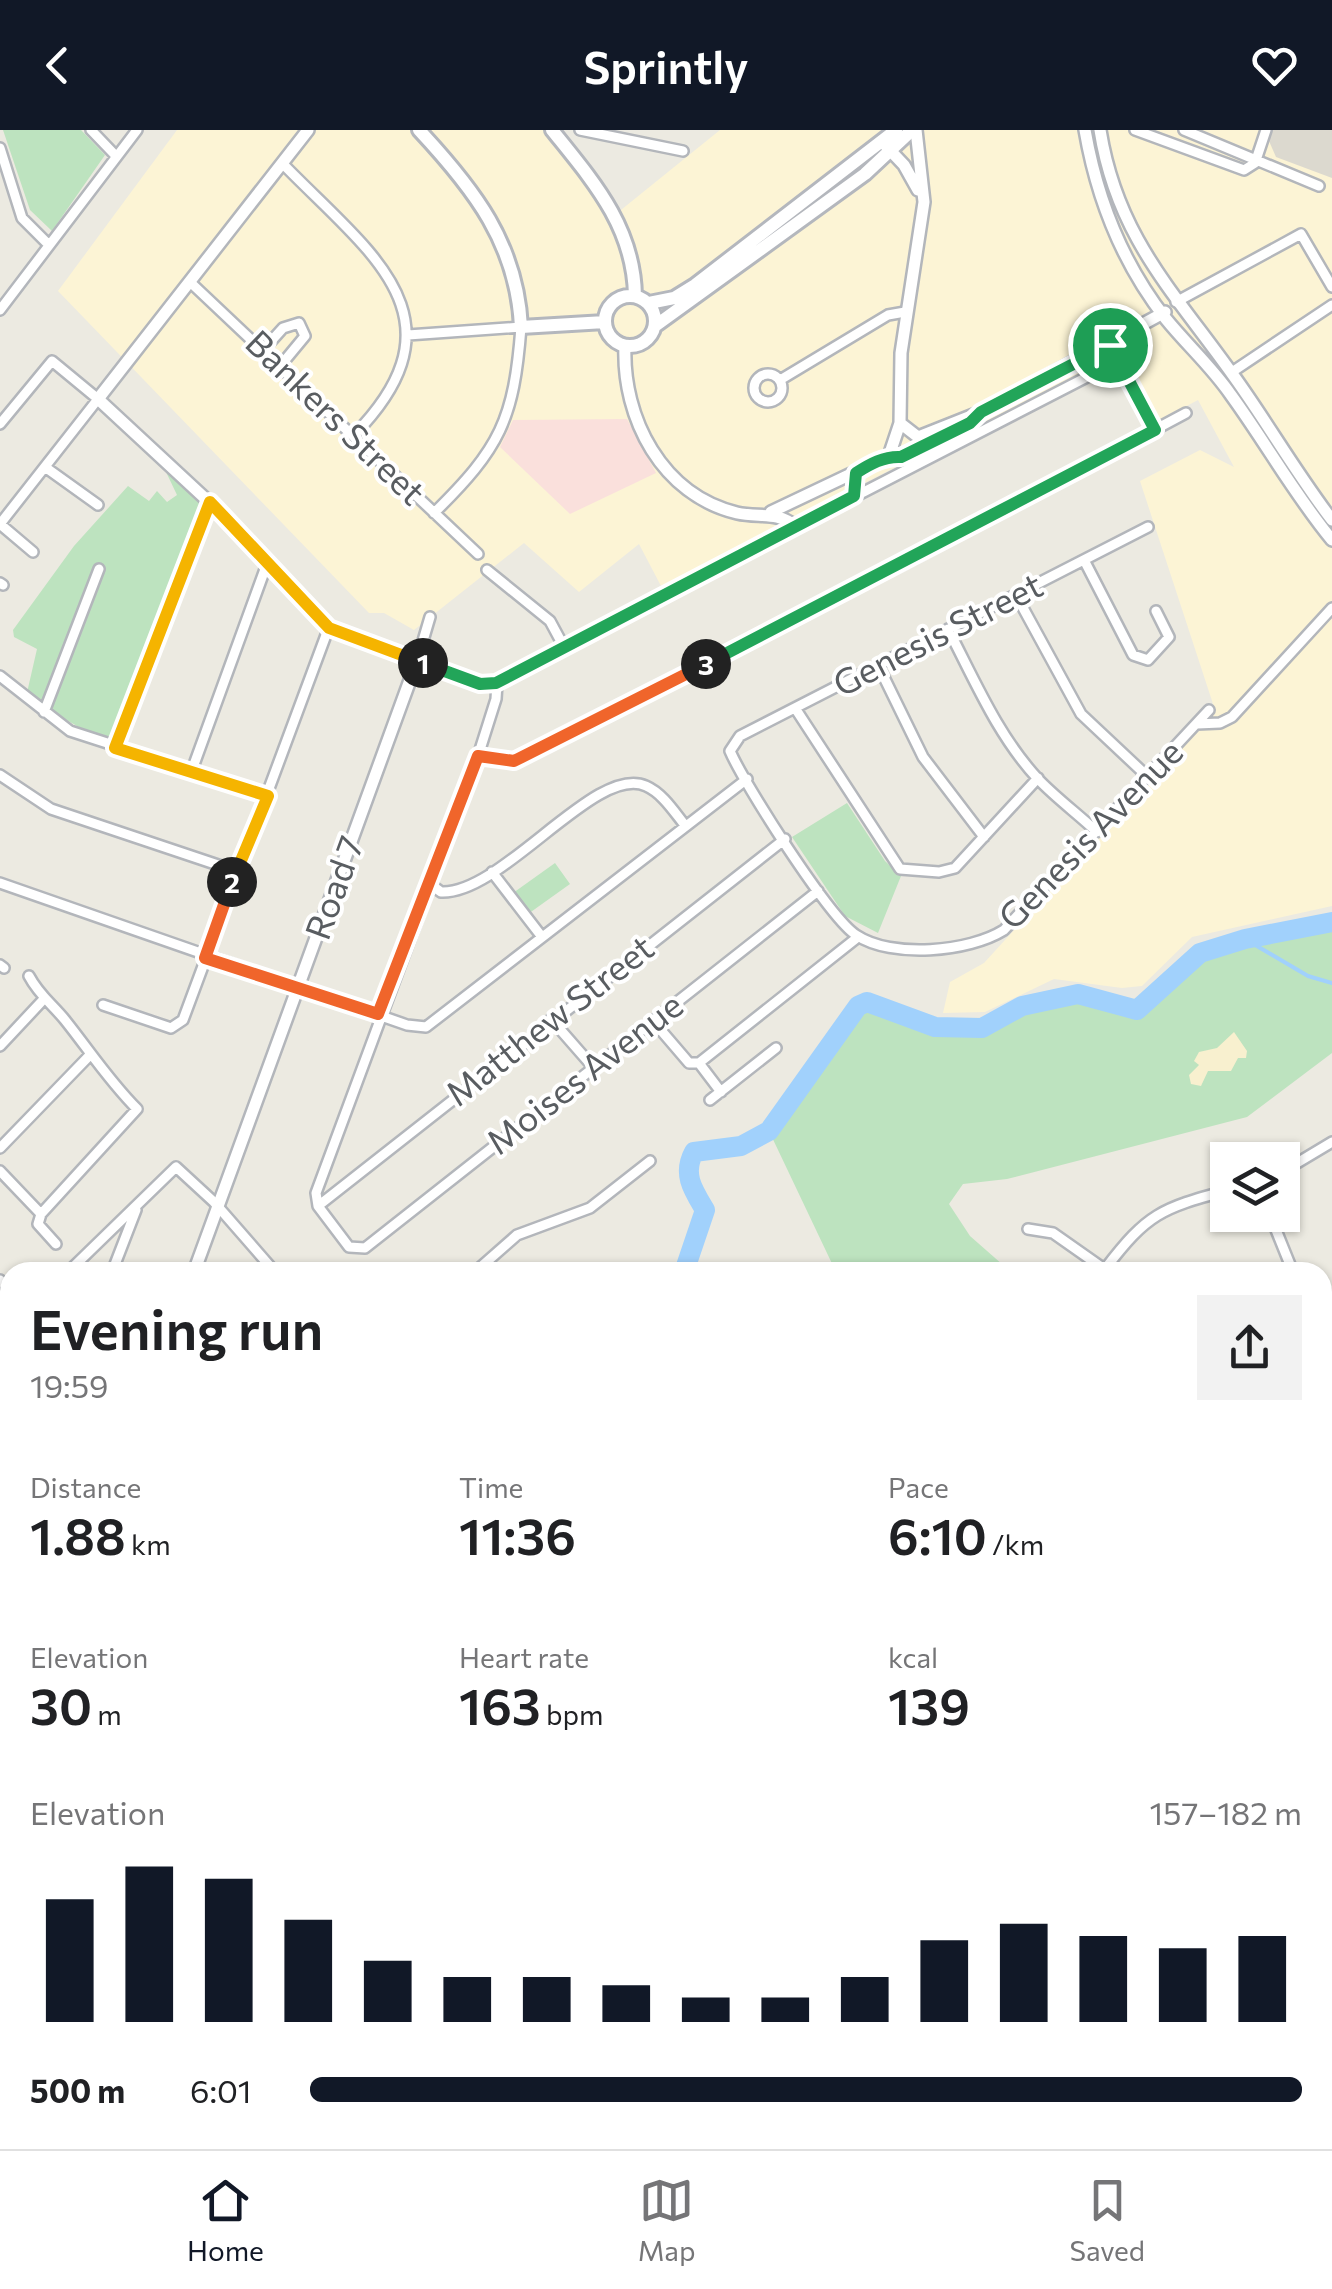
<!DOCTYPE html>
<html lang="en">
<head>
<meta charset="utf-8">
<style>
	body { margin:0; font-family:Commissioner,sans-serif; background:#f2f2f2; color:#202124; height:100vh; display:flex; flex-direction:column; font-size:38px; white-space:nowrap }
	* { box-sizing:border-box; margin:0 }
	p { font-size:32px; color:#757577 }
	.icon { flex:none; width:55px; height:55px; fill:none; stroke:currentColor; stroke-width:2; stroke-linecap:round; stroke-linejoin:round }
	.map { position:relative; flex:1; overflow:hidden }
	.sheet { position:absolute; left:0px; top:1132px; width:1332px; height:888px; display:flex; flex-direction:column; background:#fff; border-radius:30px 30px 0 0; box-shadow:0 2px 8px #0004 }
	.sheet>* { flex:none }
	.fabs { position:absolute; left:1210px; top:1012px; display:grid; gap:20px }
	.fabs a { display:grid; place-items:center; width:90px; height:90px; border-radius:0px; background:#fff; box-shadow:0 2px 8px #0004; font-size:50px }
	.pin { position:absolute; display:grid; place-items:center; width:85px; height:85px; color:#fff; margin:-42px; border:5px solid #fff; border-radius:50%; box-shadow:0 2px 10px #0007 }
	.km { position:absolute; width:50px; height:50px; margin:-25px; border-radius:50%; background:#222; color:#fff; font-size:28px; line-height:50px; text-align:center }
	.round { display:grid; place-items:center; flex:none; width:105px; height:105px; border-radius:0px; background:#f2f2f2 }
	.head { display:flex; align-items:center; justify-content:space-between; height:170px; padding:0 30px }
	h1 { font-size:55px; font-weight:600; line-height:75px }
	.stats { display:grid; grid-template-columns:repeat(3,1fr); gap:15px; height:170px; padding:10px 30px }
	.stats div { display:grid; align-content:center }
	.stats b { font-size:50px; font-weight:600 }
	.stats small { font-size:28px; font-weight:400 }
	.stats p { font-size:28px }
	.chart { height:280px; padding:20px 30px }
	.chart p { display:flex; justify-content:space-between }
	.chart svg { width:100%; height:180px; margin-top:10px; stroke:#111827; stroke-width:6 }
	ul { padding:0 30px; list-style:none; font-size:32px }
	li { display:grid; grid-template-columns:160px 120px 1fr; align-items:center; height:75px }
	li i { height:25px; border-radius:12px; background:#111827 }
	header { display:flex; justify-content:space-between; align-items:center; height:130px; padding:0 30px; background:#111827; color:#fff; font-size:45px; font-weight:600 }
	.tabs { display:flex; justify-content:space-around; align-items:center; height:140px; border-top:2px solid #e0e0e0; background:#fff; font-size:28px; color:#757577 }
	.tabs a { display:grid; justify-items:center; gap:5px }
	.tabs .current { color:#111827 }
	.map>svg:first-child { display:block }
	.commercial { fill:#fcf4d5 }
	.education { fill:#dcd9cf }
	.medical { fill:#fae0dc }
	.green { fill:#bde3bf }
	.sand { fill:#f8f0cf }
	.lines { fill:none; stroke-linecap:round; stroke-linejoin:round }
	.stream { stroke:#a1d1fc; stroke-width:4 }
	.river { stroke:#a1d1fc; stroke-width:20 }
	.minor-casing { stroke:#b3b6bb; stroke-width:14 }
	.tertiary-casing { stroke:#b3b6bb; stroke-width:16 }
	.secondary-casing { stroke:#b4b7bd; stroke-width:18 }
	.minor { stroke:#fff; stroke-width:9 }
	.tertiary { stroke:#fff; stroke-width:11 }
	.secondary { stroke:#fff; stroke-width:12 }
	.split-1-casing { stroke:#fff; stroke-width:20 }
	.split-2-casing { stroke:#fff; stroke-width:20 }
	.split-3-casing { stroke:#fff; stroke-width:20 }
	.split-4-casing { stroke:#fff; stroke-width:20 }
	.split-1 { stroke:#22a559; stroke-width:12 }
	.split-2 { stroke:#f5b400; stroke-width:12 }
	.split-3 { stroke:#f0652b; stroke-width:12 }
	.split-4 { stroke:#22a559; stroke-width:12 }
	.labels { text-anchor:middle; stroke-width:8; stroke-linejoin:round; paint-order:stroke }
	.street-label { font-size:35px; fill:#595d61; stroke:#fff }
</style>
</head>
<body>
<header><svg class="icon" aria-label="back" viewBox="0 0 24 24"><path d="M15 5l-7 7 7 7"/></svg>Sprintly<svg class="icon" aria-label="heart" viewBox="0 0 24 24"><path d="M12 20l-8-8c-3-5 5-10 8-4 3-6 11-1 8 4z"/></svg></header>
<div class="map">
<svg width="1332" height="2019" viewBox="0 0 1332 2019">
	<rect width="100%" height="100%" fill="#eceae1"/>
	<path class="commercial" d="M 177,0 L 543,0 L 611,88 L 720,0 L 1332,0 L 1332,776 L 1192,807 L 1142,856 L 1122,858 L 1054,849 L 985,882 L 943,883 L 950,852 L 984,833 L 1215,580 L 1140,351 L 1200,320 L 1234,337 L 1198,270 L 1158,291 L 1121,223 L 661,456 L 639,414 L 579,462 L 524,413 L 414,500 L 384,483 L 369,483 L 58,161 Z"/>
	<path class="education" d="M 1272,0 L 1332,0 L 1332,48 L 1276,27 L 1269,11 Z"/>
	<path class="medical" d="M 627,289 L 656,343 L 570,384 L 500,317 L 513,290 Z"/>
	<path class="green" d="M 3,0 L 81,0 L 105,25 L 52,101 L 30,80 Z
		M 157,323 L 206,371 L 114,617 L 26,567 L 37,519 L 14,507 L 13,500 L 74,416 L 128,356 L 149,371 L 157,361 L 167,372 L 177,365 Z
		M 847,673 L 885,731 L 901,746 L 878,803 L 845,786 L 792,707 Z
		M 555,733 L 570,754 L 528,784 L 513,763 Z
		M 1332,792 L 1332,923 L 1247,987 L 1007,1049 L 963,1054 L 949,1074 L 970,1106 L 1011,1142 L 836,1142 L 769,1001 L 858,876 L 867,872 L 935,897 L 982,898 L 1022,876 L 1078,864 L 1137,880 L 1200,823 L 1245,809 Z
		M 1322,1336 L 1332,1337 L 1332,1503 L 1323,1502 Z
		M 1332,1605 L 1332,2019 L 412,2019 L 418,2010 L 1322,2010 L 1322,1607 Z"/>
	<path class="sand" d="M 1234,902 L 1247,921 L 1246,928 L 1238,928 L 1231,941 L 1208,941 L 1201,956 L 1191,954 L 1189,945 L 1199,935 L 1194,931 L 1199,922 L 1217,918 Z"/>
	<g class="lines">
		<path class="stream" d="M 1245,809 L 1308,846 L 1332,853
			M 1322,1903 L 1332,1898
			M 426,2013 L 450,2019 L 471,2010"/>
		<path class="river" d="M 684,1142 L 705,1080 C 693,1060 682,1044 694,1022 L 741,1016 L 769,1001 L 858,876 L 867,872 L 935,897 L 982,898 L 1022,876 L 1078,864 L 1137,880 L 1200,823 L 1245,809 L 1332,792
			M 106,2019 L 116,2010"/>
		<g class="minor-casing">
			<path id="minor" d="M 91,0 L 116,26
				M 580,0 L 683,21
				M 1135,0 L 1244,40 L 1255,33
				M 1184,0 L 1319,56
				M 0,18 L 22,88 L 49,115
				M 282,33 C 367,121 470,186 355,304
				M 1255,33 L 1266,0
				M 190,152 L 478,424
				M 1176,172 L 1301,104 L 1332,157
				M 0,180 L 137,0
				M 408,205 L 521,197 C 514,290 500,318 434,383
				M 1110,215 L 1155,299
				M 264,219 L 283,198 L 299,193 L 305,206 L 281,235
				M 1232,242 L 1332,175
				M754 258a14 14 0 1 1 28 0a14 14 0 1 1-28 0Z
				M 780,250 L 888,185 L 905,182
				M 0,294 L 52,231 L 98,269 L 0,394
				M 45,337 L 98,375
				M 854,367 L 1118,231
				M 0,394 L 33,422
				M 1148,397 L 740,606 L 730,621 C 744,654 829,787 856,805 C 892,829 969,822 1004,800 L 1209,580
				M 1084,430 L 1133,525 L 1148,530 L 1169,507 L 1156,481
				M 487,440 L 550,491 L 564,517
				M 0,453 L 3,455
				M 1016,465 L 1081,584 L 1148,647
				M 948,499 C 975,551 998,606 1038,649 C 1056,668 1078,684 1097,702
				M 417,531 L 430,487
				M 878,535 L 923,627 L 984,707
				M 0,546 L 70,601 L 268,665
				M 497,553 L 496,569 L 478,626 L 316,1063 L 318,1076 L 349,1117 L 365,1118 L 818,761
				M 795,578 L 900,739 L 939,742 L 955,738 L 1038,648
				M 44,582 L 99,439
				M 1197,594 L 1220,593 L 1232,587 L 1332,478
				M 115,618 L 209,372
				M 478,626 L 514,631 L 913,429 L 1186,283
				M 192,640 L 268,431
				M 0,645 L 51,679 L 236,741
				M 492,742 L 542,807
				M 0,753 L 407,895 L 426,897 L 747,649
				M 430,754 L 441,762 C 502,765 596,633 646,656 C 662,663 673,680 684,694
				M 0,835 L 4,838
				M 29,846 C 39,865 52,874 65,890 C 89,920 109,951 137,979 L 41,1084 L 38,1094 L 56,1114
				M 103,875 L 171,898 L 183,890 L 329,497
				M 551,889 L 593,937
				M 653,891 L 689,933 L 699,933 L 858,807
				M 0,916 L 43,870
				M 699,933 L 721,962
				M 710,970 L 776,918
				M 0,1018 L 90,925
				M 0,1041 L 41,1084
				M 1282,1042 L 1332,1012
				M 318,1076 L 785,709
				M 1270,1085 L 1293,1142
				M 1028,1099 L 1053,1103 L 1107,1141
				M 1105,1139 C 1148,1083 1160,1079 1228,1060
				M 68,1142 L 176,1037 L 214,1072 L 275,1142
				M 112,1142 L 136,1080
				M 475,1142 L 517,1105 L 590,1078 L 650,1031
				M 0,1150 L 10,1160
				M 0,1245 L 10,1255
				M 1322,1260 L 1332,1262
				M 0,1341 L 10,1352
				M 0,1442 L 10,1415
				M 1322,1524 L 1332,1523
				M 0,1607 L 10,1618
				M 0,1619 L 10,1630
				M 0,1987 L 10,1964
				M 186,2019 L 192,2010
				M 318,2019 L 324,2010"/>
		</g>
		<g class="tertiary-casing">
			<path id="tertiary" d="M 308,0 L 98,269 L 209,372 L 329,497 L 480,554 L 497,553 L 854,367 L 856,343
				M 1085,0 C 1097,69 1122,133 1166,189 C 1187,215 1212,237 1231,265 C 1266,313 1294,364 1332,410
				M 1100,0 C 1117,107 1174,162 1233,245 C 1267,292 1296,343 1332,390
				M 885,15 L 904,35 L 918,60
				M 625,216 C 622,288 662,365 737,383 C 758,388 777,381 795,396
				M 900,293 L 918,307 L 981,282 L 1165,182
				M 889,326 L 900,293 L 901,223 L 924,72 L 916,0
				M 771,382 L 889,326 L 901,327 L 978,285
				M 194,1142 L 417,531
				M 2,1692 L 10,1662
				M 0,1722 L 10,1685"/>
		</g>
		<g class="secondary-casing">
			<path id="secondary" d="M 419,0 C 474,59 517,114 521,197 L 605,192
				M 552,0 C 593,51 634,97 635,166
				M605 191a25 25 0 1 1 50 0a25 25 0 1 1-50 0Z
				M 649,173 L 674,168 L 695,155 L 896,0
				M 655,196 L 865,44 L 912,0"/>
		</g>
		<use href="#minor" class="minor"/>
		<use href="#tertiary" class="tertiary"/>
		<use href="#secondary" class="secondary"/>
	</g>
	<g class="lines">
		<g class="split-1-casing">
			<path id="split-1" d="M 423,533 L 480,554 L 496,553 L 854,366 L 856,343 C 870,334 884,326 901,327 L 970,293 L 981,282 L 1110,215"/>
		</g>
		<g class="split-2-casing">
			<path id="split-2" d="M 232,752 L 268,666 L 115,618 L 210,372 L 329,498 L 423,533"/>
		</g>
		<g class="split-3-casing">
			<path id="split-3" d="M 232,752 L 205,828 L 378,884 L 478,626 L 514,631 L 706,534"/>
		</g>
		<g class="split-4-casing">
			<path id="split-4" d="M 706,534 L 1155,300 L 1110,215"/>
		</g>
		<use href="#split-1" class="split-1"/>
		<use href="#split-2" class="split-2"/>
		<use href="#split-3" class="split-3"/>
		<use href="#split-4" class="split-4"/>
	</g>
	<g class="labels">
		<g class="street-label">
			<text transform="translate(335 288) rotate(44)" y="12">Bankers Street</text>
			<text transform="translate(938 505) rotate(-27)" y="12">Genesis Street</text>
			<text transform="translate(1091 705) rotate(-46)" y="12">Genesis Avenue</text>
			<text transform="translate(335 758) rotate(-70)" y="12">Road 7</text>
			<text transform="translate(550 891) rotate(-38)" y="12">Matthew Street</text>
			<text transform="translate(585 944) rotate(-38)" y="12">Moises Avenue</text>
		</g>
	</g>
</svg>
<div class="fabs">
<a><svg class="icon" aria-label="layers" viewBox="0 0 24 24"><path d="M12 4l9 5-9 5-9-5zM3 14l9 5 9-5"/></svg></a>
</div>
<div class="pin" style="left:1110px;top:215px;background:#1e9e55"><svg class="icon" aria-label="arrive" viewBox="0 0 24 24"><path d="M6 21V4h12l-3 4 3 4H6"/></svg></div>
<b class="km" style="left:423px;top:533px">1</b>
<b class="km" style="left:232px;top:752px">2</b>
<b class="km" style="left:706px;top:534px">3</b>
<section class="sheet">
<div class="head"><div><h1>Evening run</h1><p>19:59</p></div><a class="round"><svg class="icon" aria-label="share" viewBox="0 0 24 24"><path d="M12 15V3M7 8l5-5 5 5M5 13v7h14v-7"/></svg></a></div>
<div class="stats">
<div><p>Distance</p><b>1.88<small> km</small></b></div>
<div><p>Time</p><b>11:36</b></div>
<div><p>Pace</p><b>6:10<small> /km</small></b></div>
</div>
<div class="stats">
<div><p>Elevation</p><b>30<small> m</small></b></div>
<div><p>Heart rate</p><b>163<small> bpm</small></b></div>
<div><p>kcal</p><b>139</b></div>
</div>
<div class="chart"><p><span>Elevation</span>157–182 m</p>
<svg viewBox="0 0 160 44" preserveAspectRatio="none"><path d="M5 44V14M15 44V6M25 44V9M35 44V19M45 44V29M55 44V33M65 44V33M75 44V35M85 44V38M95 44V38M105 44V33M115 44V24M125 44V20M135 44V23M145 44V26M155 44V23"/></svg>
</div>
<ul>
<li><b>500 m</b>6:01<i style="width:100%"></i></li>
</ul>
</section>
</div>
<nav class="tabs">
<a class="current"><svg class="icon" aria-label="home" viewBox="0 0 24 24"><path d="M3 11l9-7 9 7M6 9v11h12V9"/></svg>Home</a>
<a><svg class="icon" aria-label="map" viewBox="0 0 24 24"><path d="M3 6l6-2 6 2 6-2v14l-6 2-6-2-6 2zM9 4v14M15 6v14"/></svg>Map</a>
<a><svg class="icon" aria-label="saved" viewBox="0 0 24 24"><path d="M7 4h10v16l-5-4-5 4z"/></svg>Saved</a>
</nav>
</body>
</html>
